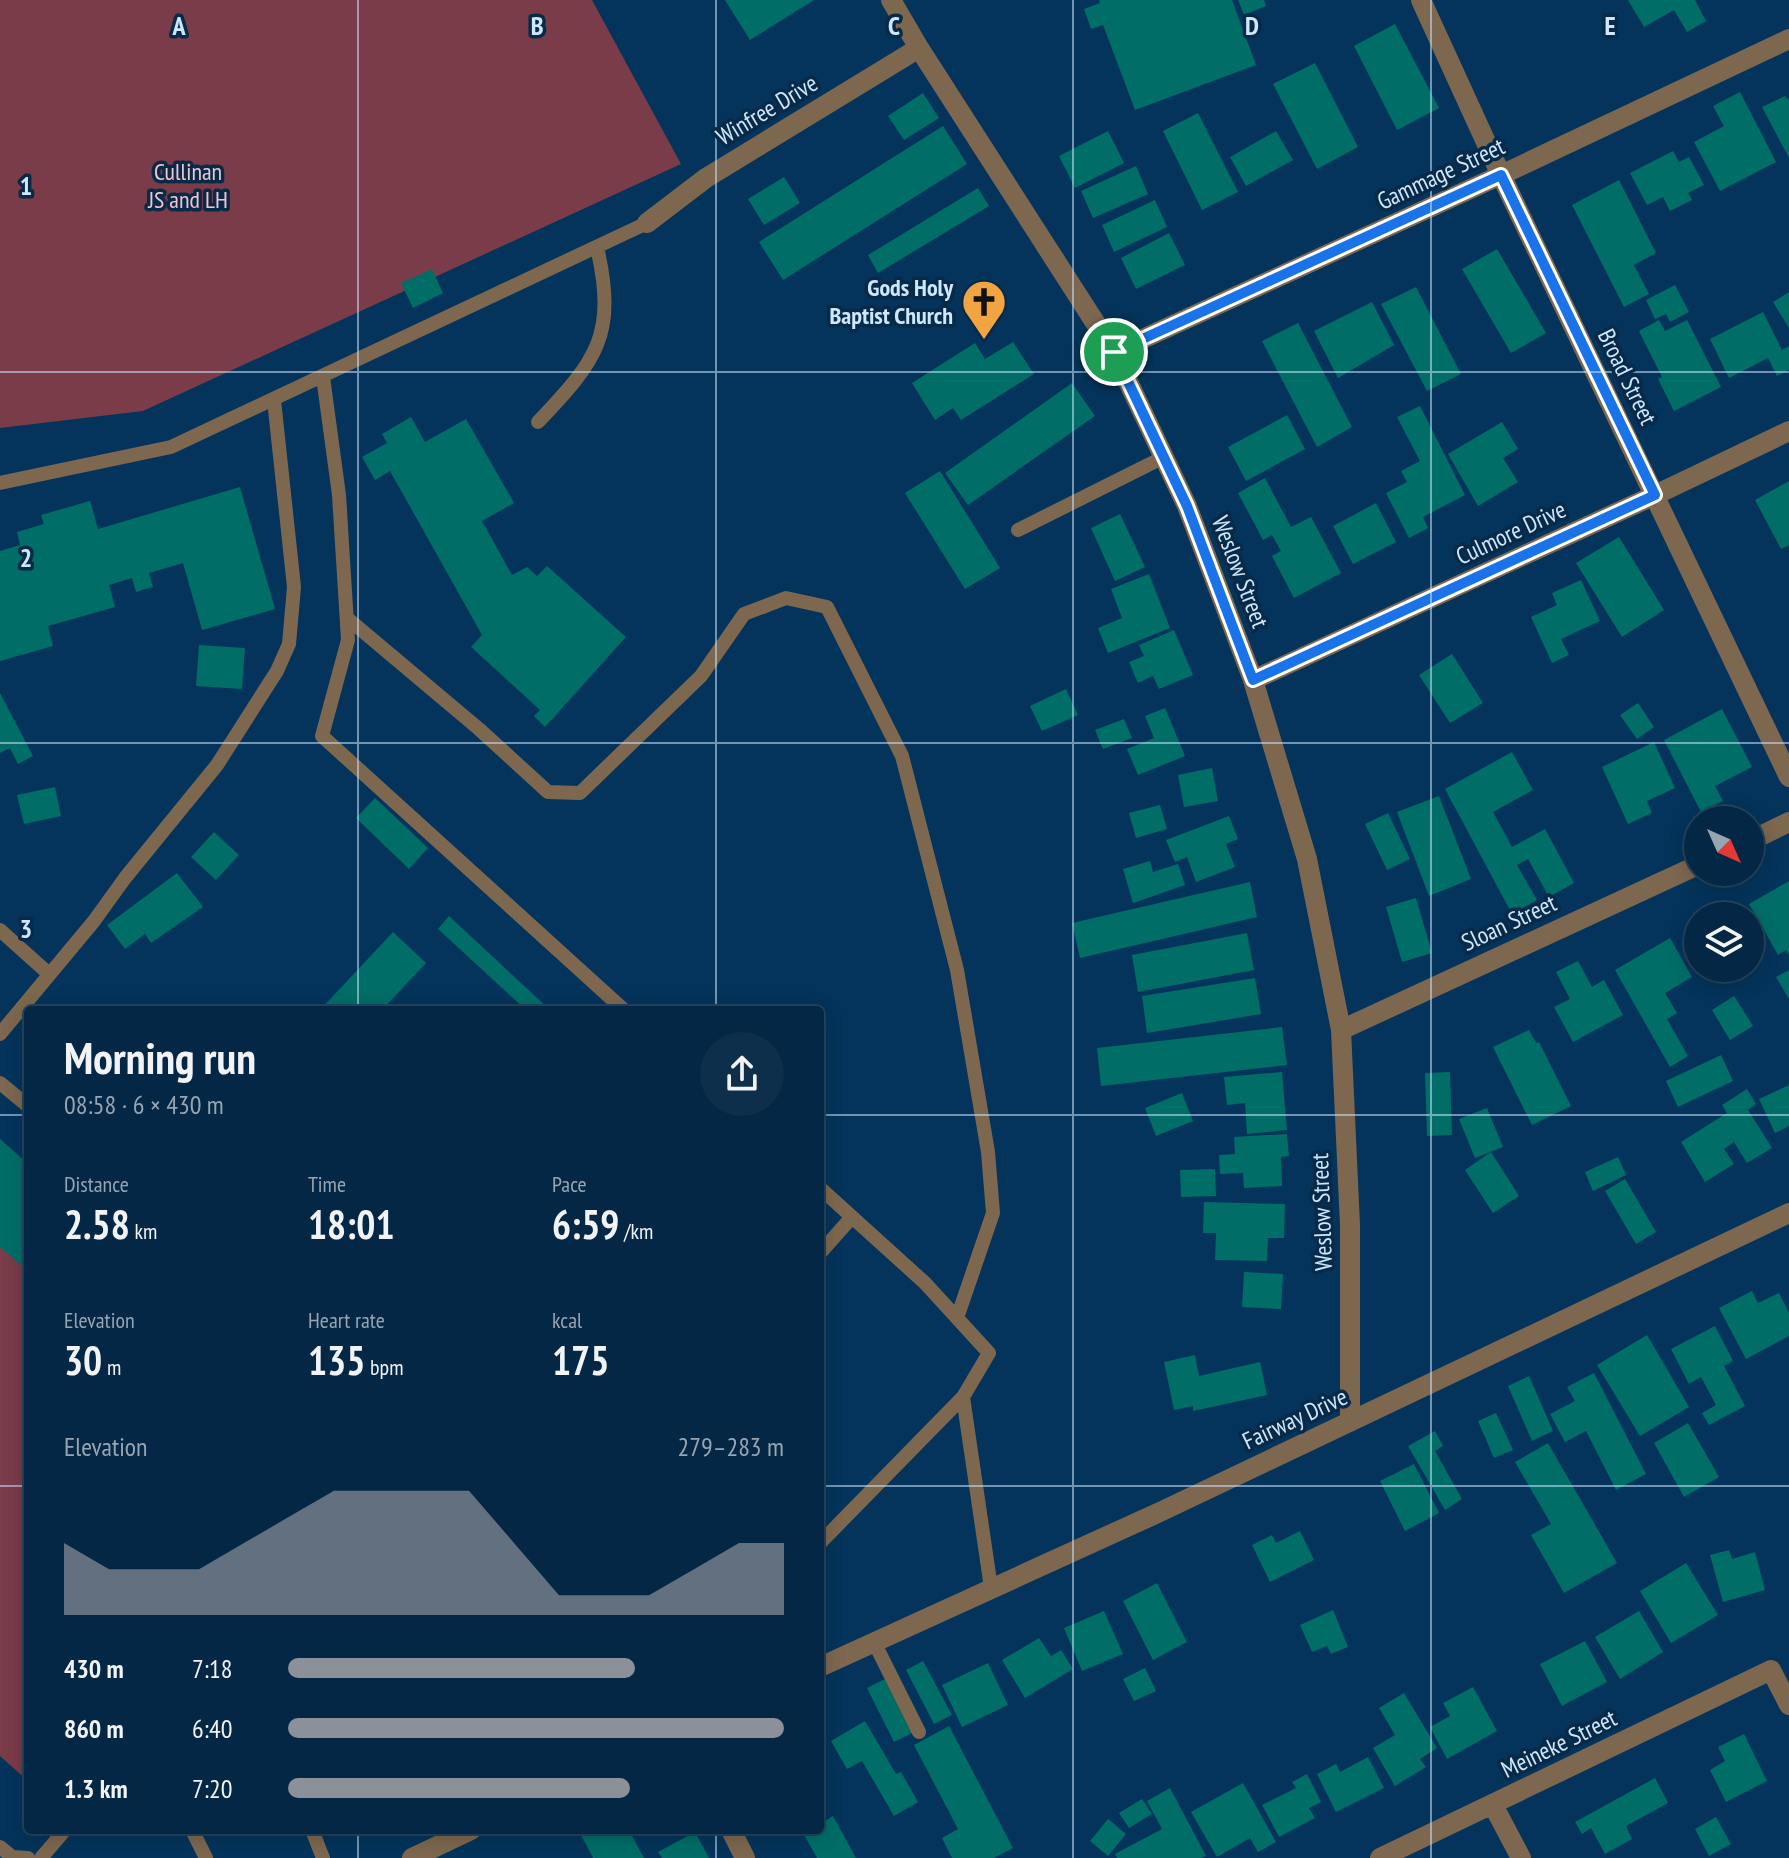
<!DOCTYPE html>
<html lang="en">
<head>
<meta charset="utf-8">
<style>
	body { margin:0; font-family:"PT Sans Narrow",sans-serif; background:#0d2f4b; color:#f1f3f6; height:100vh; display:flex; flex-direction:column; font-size:30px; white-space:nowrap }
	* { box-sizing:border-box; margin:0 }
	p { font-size:26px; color:#97a5b2 }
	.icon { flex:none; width:44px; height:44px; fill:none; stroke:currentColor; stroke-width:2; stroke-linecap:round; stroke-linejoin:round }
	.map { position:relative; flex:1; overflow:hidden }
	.drawer { position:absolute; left:24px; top:1006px; width:800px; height:828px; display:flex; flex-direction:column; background:#032744; border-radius:8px; box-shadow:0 4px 20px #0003,0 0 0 2px #24445d }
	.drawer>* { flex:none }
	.needle { width:52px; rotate:135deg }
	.tools { position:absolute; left:1684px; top:806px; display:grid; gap:16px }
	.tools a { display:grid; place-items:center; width:80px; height:80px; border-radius:50%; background:#032744; box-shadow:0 4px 20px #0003,0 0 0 2px #24445d; font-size:40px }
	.pin { position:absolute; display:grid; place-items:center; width:68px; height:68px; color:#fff; margin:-34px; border:4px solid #fff; border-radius:50%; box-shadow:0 2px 8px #0007 }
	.round { display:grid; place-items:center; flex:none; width:84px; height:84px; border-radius:42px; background:#0d2f4b }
	.headline { display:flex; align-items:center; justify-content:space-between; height:136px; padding:0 40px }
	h1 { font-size:44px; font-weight:700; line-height:60px }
	.metrics { display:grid; grid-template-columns:repeat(3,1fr); gap:12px; height:136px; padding:8px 40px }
	.metrics div { display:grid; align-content:center }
	.metrics b { font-size:40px; font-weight:700 }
	.metrics small { font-size:22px; font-weight:400 }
	.metrics p { font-size:22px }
	.chart { height:224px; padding:16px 40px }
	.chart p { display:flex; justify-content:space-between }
	.chart svg { width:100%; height:144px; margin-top:8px; fill:#8c9099; opacity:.7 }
	ul { padding:0 40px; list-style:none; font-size:26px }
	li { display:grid; grid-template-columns:128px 96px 1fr; align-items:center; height:60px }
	li i { height:20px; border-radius:10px; background:#8c9099 }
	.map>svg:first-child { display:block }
	.green { fill:#793c48 }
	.building { fill:#006d67 }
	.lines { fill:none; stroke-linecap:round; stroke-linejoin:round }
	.service { stroke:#7d674f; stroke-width:14 }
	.minor { stroke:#7d674f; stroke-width:20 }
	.tertiary { stroke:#7d674f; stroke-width:20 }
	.route-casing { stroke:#fff; stroke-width:16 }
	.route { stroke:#1a73e8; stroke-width:10 }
	.grid { fill:none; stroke:#cee6fe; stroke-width:2; stroke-opacity:0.55 }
	.labels { text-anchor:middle; stroke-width:7; stroke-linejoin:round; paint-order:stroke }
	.street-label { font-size:24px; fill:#cee6fe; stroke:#072a48 }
	.park-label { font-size:24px; fill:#f1c3ca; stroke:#072a48 }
	.poi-label { font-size:24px; font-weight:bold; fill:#cee6fe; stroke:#072a48; text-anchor:end }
	.grid-label { font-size:26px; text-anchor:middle; font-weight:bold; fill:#cee6fe; stroke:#072a48; stroke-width:7; stroke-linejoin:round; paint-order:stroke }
</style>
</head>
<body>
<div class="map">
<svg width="1789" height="1858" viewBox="0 0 1789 1858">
	<rect width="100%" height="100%" fill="#04345b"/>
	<path class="green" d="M 0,0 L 592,0 L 681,164 L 143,411 L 0,428 Z
		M 0,1139 L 28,1164 L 28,1781 L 0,1756 Z"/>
	<path class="building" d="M 725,0 L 814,0 L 750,40 Z
		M 1099,0 L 1232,0 L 1256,65 L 1135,110 L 1103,25 L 1091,29 L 1084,9 L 1100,3 Z
		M 1238,0 L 1264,0 L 1266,6 L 1244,15 Z
		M 1628,0 L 1695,0 L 1706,21 L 1687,32 L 1674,10 L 1644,27 Z
		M 1395,24 L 1439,108 L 1397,130 L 1354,46 Z
		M 1315,63 L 1358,147 L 1317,169 L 1273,84 Z
		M 1740,92 L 1776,162 L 1720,191 L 1694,142 L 1724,126 L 1713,106 Z
		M 923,93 L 939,118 L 904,140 L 888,116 Z
		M 1785,96 L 1789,100 L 1789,158 L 1762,107 Z
		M 1198,113 L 1238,192 L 1202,210 L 1163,131 Z
		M 943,126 L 967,164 L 783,280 L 759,242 Z
		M 1108,131 L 1124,163 L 1075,188 L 1059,156 Z
		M 1276,131 L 1293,160 L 1246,186 L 1230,157 Z
		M 1673,151 L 1679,162 L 1689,157 L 1704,185 L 1688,193 L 1692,200 L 1670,211 L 1663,197 L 1647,205 L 1630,173 Z
		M 1136,166 L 1148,194 L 1093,218 L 1081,191 Z
		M 784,177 L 800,203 L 764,225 L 748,199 Z
		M 1619,180 L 1656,253 L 1634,265 L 1649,294 L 1624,307 L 1572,205 Z
		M 978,188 L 989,206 L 878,273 L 868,255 Z
		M 1155,200 L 1167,227 L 1114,252 L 1102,225 Z
		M 1169,233 L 1185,265 L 1136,289 L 1121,258 Z
		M 1497,249 L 1546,333 L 1511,353 L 1462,269 Z
		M 432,269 L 443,293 L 413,308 L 401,283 Z
		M 1675,285 L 1689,312 L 1670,322 L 1666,314 L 1655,319 L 1646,300 Z
		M 1416,287 L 1461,374 L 1427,391 L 1381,304 Z
		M 1789,292 L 1789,328 L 1773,302 Z
		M 1372,302 L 1394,345 L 1338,378 L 1314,331 Z
		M 1763,312 L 1782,350 L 1789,346 L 1789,370 L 1777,376 L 1768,358 L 1729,378 L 1710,339 Z
		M 1659,320 L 1665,331 L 1687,320 L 1721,387 L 1674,411 L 1658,379 L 1662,377 L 1639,331 Z
		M 1298,323 L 1352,427 L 1317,447 L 1262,341 Z
		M 1013,342 L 1034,374 L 961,420 L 953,408 L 935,420 L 912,383 L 975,343 L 985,359 Z
		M 1072,383 L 1095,416 L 968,505 L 945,473 Z
		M 1420,406 L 1465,495 L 1423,517 L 1428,528 L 1409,538 L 1386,493 L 1407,482 L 1401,471 L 1420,461 L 1397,417 Z
		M 1287,415 L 1305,449 L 1246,481 L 1228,447 Z
		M 411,417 L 425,442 L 466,419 L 514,503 L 482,521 L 512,575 L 527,567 L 537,576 L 547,566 L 626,637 L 545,727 L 534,716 L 540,710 L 471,647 L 482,635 L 390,471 L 375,480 L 362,457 L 387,443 L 382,434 Z
		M 1502,422 L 1518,449 L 1503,458 L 1518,482 L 1478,506 L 1448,454 Z
		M 940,471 L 1000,568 L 965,589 L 905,493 Z
		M 1265,478 L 1291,527 L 1311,517 L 1341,573 L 1294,598 L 1272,556 L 1281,551 L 1272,535 L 1263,540 L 1238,493 Z
		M 1789,481 L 1789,545 L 1781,549 L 1755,500 Z
		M 240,487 L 275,609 L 202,630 L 183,563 L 149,573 L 153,587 L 136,592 L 132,578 L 109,585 L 115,607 L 48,626 L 53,646 L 0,661 L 0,551 L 20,545 L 17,532 L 44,524 L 41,515 L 90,501 L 98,529 Z
		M 1376,503 L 1396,542 L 1353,564 L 1333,526 Z
		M 1120,514 L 1145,567 L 1115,581 L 1091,528 Z
		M 1619,537 L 1664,610 L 1622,637 L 1576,563 Z
		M 1149,574 L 1170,628 L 1108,653 L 1098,628 L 1122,618 L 1111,589 Z
		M 1581,580 L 1600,621 L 1561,639 L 1569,655 L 1552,663 L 1531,617 L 1557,605 L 1552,593 Z
		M 1174,630 L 1193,675 L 1159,689 L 1153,676 L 1138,683 L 1129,662 L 1144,656 L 1139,645 Z
		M 199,645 L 245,648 L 242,689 L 196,686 Z
		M 1452,654 L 1483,703 L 1450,723 L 1419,675 Z
		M 1066,689 L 1078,715 L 1042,731 L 1030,706 Z
		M 0,693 L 33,756 L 18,764 L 10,748 L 0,753 Z
		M 1638,703 L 1654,727 L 1637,739 L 1620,715 Z
		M 1165,708 L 1185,756 L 1138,775 L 1127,749 L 1154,738 L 1145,716 Z
		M 1722,709 L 1752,767 L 1715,786 L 1723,801 L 1701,812 L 1664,740 Z
		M 1124,719 L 1132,738 L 1103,749 L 1095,730 Z
		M 1654,742 L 1675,788 L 1647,801 L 1652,813 L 1628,824 L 1602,767 Z
		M 1512,752 L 1533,790 L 1493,812 L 1512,847 L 1545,829 L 1574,883 L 1549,897 L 1528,859 L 1517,865 L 1537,900 L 1512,914 L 1445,789 Z
		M 1212,768 L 1218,801 L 1184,807 L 1178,775 Z
		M 55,787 L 61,816 L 24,824 L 17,795 Z
		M 1439,796 L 1471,879 L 1429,896 L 1397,812 Z
		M 375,798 L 428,848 L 409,869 L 356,818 Z
		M 1160,805 L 1167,829 L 1136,838 L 1129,813 Z
		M 1388,813 L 1410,859 L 1387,870 L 1365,824 Z
		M 1229,816 L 1238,839 L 1226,844 L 1235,867 L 1196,882 L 1187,857 L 1175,862 L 1166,840 Z
		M 214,832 L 239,855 L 216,880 L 191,857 Z
		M 1150,861 L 1153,872 L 1178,864 L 1185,885 L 1133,903 L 1123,869 Z
		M 177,873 L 203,907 L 151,943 L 145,934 L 125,949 L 107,925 Z
		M 1789,881 L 1789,955 L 1786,950 L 1778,955 L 1749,904 Z
		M 1250,882 L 1257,917 L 1080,958 L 1072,923 Z
		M 1416,898 L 1432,953 L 1402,962 L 1386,907 Z
		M 1737,905 L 1742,916 L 1714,916 Z
		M 449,916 L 550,1010 L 526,1010 L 438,929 Z
		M 1698,924 L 1698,959 L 1684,931 Z
		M 393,932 L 426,963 L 382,1010 L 320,1010 Z
		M 1750,932 L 1763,958 L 1750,965 Z
		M 1247,933 L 1254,970 L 1138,992 L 1132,955 Z
		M 1670,938 L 1692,977 L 1665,993 L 1677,1013 L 1667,1019 L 1688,1056 L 1670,1067 L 1615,970 Z
		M 1578,961 L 1592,987 L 1604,980 L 1623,1015 L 1573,1042 L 1554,1007 L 1570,999 L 1556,972 Z
		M 1789,970 L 1789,999 L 1776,977 Z
		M 1255,978 L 1261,1014 L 1147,1033 L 1142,996 Z
		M 1734,996 L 1753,1026 L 1730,1040 L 1712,1010 Z
		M 1282,1027 L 1287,1065 L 1101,1086 L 1097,1048 Z
		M 1529,1030 L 1536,1043 L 1539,1042 L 1571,1106 L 1532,1125 L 1493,1047 Z
		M 1721,1055 L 1733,1081 L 1678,1107 L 1666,1081 Z
		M 1282,1072 L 1287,1130 L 1247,1134 L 1245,1103 L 1227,1105 L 1224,1077 Z
		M 1450,1072 L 1452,1135 L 1427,1136 L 1425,1073 Z
		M 1789,1085 L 1789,1126 L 1775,1133 L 1759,1099 Z
		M 1747,1089 L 1756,1104 L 1748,1110 L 1772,1148 L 1747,1163 L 1734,1142 L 1724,1149 L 1734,1164 L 1705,1182 L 1681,1142 L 1727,1113 L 1722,1105 Z
		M 1182,1093 L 1193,1121 L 1156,1136 L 1145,1108 Z
		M 1487,1108 L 1503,1147 L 1475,1158 L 1459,1119 Z
		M 1287,1134 L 1289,1156 L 1281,1157 L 1282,1186 L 1244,1188 L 1243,1173 L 1220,1174 L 1219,1155 L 1235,1154 L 1234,1137 Z
		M 0,1139 L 28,1164 L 28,1271 L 0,1247 Z
		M 1491,1152 L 1519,1196 L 1493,1213 L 1465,1170 Z
		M 1618,1157 L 1626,1175 L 1593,1191 L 1585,1172 Z
		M 1215,1169 L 1216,1196 L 1181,1197 L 1180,1170 Z
		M 1625,1179 L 1656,1232 L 1636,1244 L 1605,1191 Z
		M 1204,1202 L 1285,1204 L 1284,1238 L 1268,1238 L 1267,1261 L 1215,1260 L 1216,1233 L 1203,1233 Z
		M 1244,1272 L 1283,1274 L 1281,1309 L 1242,1307 Z
		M 1752,1291 L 1758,1303 L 1779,1293 L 1789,1313 L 1789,1336 L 1746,1359 L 1719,1308 Z
		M 1715,1326 L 1733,1361 L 1724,1366 L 1745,1406 L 1709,1425 L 1702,1413 L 1716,1405 L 1701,1377 L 1689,1384 L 1671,1349 Z
		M 1647,1335 L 1689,1407 L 1640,1436 L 1597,1365 Z
		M 1195,1355 L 1199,1376 L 1260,1362 L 1267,1395 L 1193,1411 L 1193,1406 L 1174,1410 L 1164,1362 Z
		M 1594,1373 L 1646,1474 L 1616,1490 L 1586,1431 L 1565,1442 L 1550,1414 L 1575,1401 L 1567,1387 Z
		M 1529,1376 L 1553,1431 L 1532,1441 L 1508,1386 Z
		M 1496,1413 L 1513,1450 L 1494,1458 L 1478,1421 Z
		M 1688,1423 L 1719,1477 L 1684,1497 L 1654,1443 Z
		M 1435,1431 L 1443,1446 L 1435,1451 L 1462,1499 L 1445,1510 L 1408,1446 Z
		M 1548,1443 L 1617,1563 L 1564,1593 L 1531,1535 L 1551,1524 L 1515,1462 Z
		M 1414,1464 L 1439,1513 L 1405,1531 L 1380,1481 Z
		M 1300,1531 L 1314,1560 L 1270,1582 L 1252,1545 L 1272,1535 L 1276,1543 Z
		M 1729,1550 L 1732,1559 L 1755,1552 L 1765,1590 L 1723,1602 L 1710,1555 Z
		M 1686,1563 L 1718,1615 L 1671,1643 L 1640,1591 Z
		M 1157,1583 L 1187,1642 L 1153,1660 L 1123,1601 Z
		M 1333,1610 L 1348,1647 L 1331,1654 L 1327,1646 L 1312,1652 L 1300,1625 Z
		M 1104,1611 L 1123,1654 L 1082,1671 L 1064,1628 Z
		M 1639,1611 L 1663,1652 L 1620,1679 L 1595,1637 Z
		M 1039,1638 L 1051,1656 L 1061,1650 L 1073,1669 L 1025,1698 L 1002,1660 Z
		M 1585,1641 L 1607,1682 L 1562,1706 L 1540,1664 Z
		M 923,1661 L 952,1715 L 934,1724 L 906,1670 Z
		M 988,1663 L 1008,1705 L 962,1727 L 942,1685 Z
		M 1145,1668 L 1156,1691 L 1134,1701 L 1123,1679 Z
		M 885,1679 L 912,1733 L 894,1742 L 867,1688 Z
		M 1473,1687 L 1497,1731 L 1447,1759 L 1430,1727 L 1450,1716 L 1443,1703 Z
		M 1404,1693 L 1437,1748 L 1420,1759 L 1426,1767 L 1395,1786 L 1373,1748 L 1395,1735 L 1379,1708 Z
		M 865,1721 L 896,1774 L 901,1772 L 918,1802 L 894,1816 L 862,1761 L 847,1769 L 831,1741 Z
		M 949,1726 L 1013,1848 L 994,1858 L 952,1858 L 942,1838 L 958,1829 L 914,1745 Z
		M 1744,1734 L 1767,1781 L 1726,1802 L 1710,1770 L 1725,1761 L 1718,1747 Z
		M 1368,1757 L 1384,1788 L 1336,1812 L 1317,1774 L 1336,1764 L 1340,1772 Z
		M 1307,1774 L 1321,1802 L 1309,1808 L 1315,1818 L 1279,1837 L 1262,1805 L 1296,1788 L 1292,1782 Z
		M 1655,1778 L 1668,1803 L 1626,1826 L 1632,1839 L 1605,1854 L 1591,1828 L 1582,1834 L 1575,1822 Z
		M 1243,1783 L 1276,1842 L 1258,1852 L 1250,1838 L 1217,1857 L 1191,1812 Z
		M 1170,1788 L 1206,1856 L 1201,1858 L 1117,1858 L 1115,1854 L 1162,1829 L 1147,1801 Z
		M 1142,1799 L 1152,1814 L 1129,1828 L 1119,1813 Z
		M 833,1816 L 856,1858 L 817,1858 L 803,1833 L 820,1830 L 820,1824 Z
		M 1716,1817 L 1731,1844 L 1709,1856 L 1695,1829 Z
		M 1108,1819 L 1126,1834 L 1108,1856 L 1090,1841 Z
		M 589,1830 L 629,1830 L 644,1858 L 593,1858 L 581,1835 Z
		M 695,1832 L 709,1858 L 662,1858 L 658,1852 Z"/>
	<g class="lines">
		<path class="service" d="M 323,377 L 339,495 L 348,640 L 322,736 L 624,1010
			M 538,422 C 597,360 617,335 597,247
			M 0,483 L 171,447 L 647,223
			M 1018,530 L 1164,457
			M 347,618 L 479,729 L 548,792 L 580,793 L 701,676 L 744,614 L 786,598 L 827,607 L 902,756 L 957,970 L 988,1152 L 993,1213 L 957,1318
			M 0,930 L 49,974
			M 0,1034 L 94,921 L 125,878 L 217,765 L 277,671 L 289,644 L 294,587 L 274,400
			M 0,1083 L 28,1106
			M 820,1188 L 925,1283 L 989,1353 L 963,1397 L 820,1543
			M 820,1253 L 852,1217
			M 963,1397 L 991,1588
			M 874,1642 L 919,1732
			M 192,1830 L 206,1858
			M 312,1830 L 323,1858
			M 0,1847 L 12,1857 L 28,1858
			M 41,1858 L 65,1830"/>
		<path class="minor" d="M 891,0 L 919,48 L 1114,352 L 1187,506 L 1253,680 L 1307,859 L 1341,1030 L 1350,1225 L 1350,1422
			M 647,223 L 706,178 L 919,48
			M 1114,352 L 1501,175 L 1789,39
			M 1253,680 L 1655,495 L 1789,431
			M 1750,841 L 1789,822
			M 1341,1030 L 1698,865
			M 820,1667 L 1162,1511 L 1789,1213
			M 1493,1805 L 1521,1858
			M 731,1830 L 745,1858
			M 412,1858 L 471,1830
			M 1380,1858 L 1771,1670 L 1789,1705"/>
		<path class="tertiary" d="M 1421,0 L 1501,175 L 1789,777"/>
	</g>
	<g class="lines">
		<g class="route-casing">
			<path id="route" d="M 1501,175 L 1655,495 L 1253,680 L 1187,506 L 1114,352 Z"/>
		</g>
		<use href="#route" class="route"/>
	</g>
	<path class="grid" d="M 358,0 L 358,1010M 716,0 L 716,1010M 1073,0 L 1073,1858M 1431,0 L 1431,1858M 0,372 L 1789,372M 0,743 L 1789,743M 0,1115 L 28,1115M 820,1115 L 1789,1115M 0,1486 L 28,1486M 820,1486 L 1789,1486M 358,1830 L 358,1858M 716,1830 L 716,1858"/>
	<defs>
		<g id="church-pin" transform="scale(2.3)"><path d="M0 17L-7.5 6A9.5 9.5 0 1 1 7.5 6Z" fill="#f3a442" stroke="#072a48"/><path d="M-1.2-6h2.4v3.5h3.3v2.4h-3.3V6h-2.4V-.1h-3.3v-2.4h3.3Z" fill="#111"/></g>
	</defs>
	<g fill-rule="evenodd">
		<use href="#church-pin" x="984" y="302"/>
	</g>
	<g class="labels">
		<g class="street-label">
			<text transform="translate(767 110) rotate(-31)" y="8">Winfree Drive</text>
			<text transform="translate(1441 174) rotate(-25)" y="8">Gammage Street</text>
			<text transform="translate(1627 377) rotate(64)" y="8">Broad Street</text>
			<text transform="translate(1511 533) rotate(-25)" y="8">Culmore Drive</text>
			<text transform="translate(1240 572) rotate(69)" y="8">Weslow Street</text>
			<text transform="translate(1509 923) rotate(-25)" y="8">Sloan Street</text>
			<text transform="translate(1322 1212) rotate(-92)" y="8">Weslow Street</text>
			<text transform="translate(1295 1419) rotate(-25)" y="8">Fairway Drive</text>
			<text transform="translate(1559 1744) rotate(-26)" y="8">Meineke Street</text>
		</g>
		<g class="park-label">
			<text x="188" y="180">Cullinan<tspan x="188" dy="28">JS and LH</tspan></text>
		</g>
		<g class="poi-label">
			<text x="953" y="296">Gods Holy<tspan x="953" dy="28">Baptist Church</tspan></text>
		</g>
	</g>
	<g class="grid-label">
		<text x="179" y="35">A</text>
		<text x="537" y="35">B</text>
		<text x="894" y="35">C</text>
		<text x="1252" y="35">D</text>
		<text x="1610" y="35">E</text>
		<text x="26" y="195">1</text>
		<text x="26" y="567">2</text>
		<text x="26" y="938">3</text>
	</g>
</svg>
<div class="tools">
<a><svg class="needle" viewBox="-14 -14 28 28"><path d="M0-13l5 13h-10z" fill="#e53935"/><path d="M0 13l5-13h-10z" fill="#97a5b2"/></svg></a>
<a><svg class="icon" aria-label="layers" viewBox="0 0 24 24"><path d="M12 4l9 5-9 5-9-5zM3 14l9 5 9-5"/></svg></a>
</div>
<div class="pin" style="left:1114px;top:352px;background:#1e9e55"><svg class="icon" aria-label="arrive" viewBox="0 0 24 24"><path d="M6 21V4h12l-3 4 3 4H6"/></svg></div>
<section class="drawer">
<div class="headline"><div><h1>Morning run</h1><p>08:58 · 6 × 430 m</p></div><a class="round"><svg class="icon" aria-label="share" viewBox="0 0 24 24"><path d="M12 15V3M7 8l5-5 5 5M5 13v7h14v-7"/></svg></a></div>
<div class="metrics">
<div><p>Distance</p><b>2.58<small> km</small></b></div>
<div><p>Time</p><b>18:01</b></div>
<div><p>Pace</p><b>6:59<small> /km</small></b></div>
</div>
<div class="metrics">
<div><p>Elevation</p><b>30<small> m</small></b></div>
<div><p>Heart rate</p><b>135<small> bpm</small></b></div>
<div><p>kcal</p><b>175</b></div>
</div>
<div class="chart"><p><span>Elevation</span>279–283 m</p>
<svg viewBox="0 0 160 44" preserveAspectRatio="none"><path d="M0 44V22L10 30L20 30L30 30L40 22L50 14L60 6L70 6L80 6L90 6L100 22L110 38L120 38L130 38L140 30L150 22L160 22V44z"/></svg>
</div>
<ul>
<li><b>430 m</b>7:18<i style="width:70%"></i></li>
<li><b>860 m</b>6:40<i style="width:100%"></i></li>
<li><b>1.3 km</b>7:20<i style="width:69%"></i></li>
</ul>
</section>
</div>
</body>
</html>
